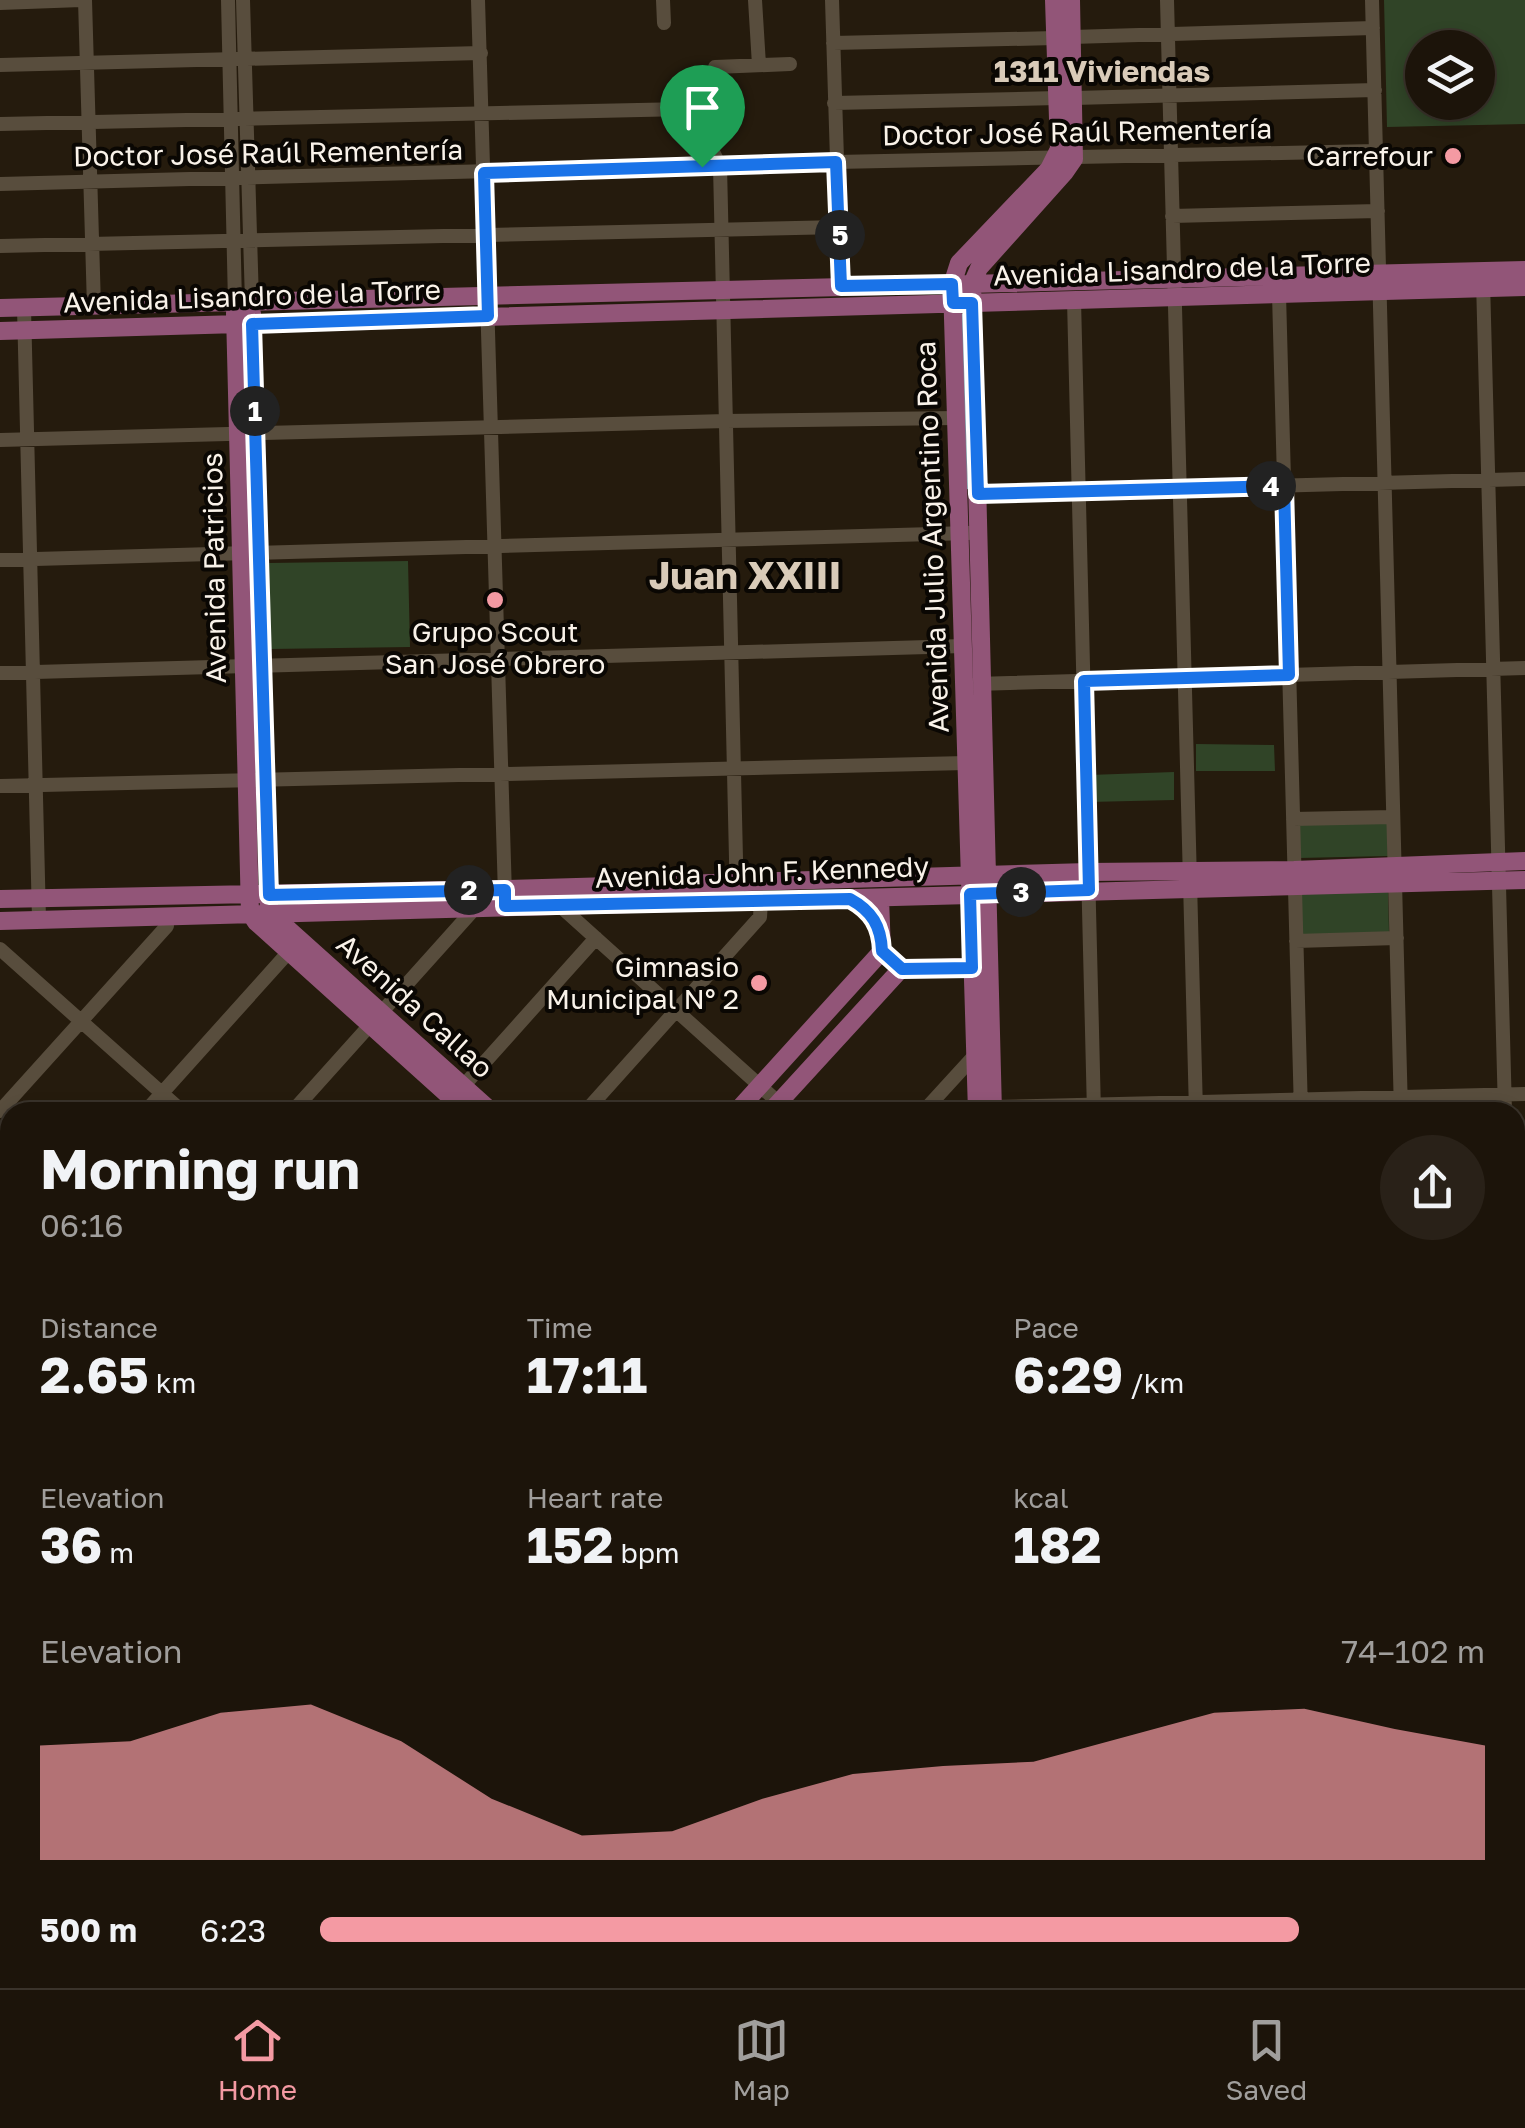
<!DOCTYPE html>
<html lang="en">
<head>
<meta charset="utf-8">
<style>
	body { margin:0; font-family:"Golos Text",sans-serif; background:#292118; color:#f1f3f6; height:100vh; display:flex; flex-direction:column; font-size:38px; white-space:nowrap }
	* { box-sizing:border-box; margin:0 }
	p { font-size:32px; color:#a09e9c }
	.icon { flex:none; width:55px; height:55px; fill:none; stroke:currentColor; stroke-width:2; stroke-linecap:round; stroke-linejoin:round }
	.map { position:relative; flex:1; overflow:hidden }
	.side { position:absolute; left:0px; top:1102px; width:1525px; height:888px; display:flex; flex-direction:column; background:#1c140a; border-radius:30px 30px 0 0; box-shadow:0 5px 15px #0003,0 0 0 2px #3a332b }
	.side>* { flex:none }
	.buttons { position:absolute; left:1405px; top:30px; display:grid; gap:20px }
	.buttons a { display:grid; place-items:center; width:90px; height:90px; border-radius:50%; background:#1c140a; box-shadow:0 5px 15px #0003,0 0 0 2px #3a332b; font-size:50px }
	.pin { position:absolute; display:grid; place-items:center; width:85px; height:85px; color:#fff; margin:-102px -42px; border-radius:50% 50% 50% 0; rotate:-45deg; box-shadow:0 0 10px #0007 }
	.pin .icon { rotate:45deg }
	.km { position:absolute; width:50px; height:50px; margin:-25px; border-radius:50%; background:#222; color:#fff; font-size:28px; line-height:50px; text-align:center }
	.round { display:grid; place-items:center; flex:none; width:105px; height:105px; border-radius:52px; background:#292118 }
	.overview { display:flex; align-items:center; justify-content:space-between; height:170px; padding:0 40px }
	h1 { font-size:55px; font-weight:700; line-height:75px }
	.metrics { display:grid; grid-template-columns:repeat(3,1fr); gap:15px; height:170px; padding:10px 40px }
	.metrics div { display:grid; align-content:center }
	.metrics b { font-size:50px; font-weight:700 }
	.metrics small { font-size:28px; font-weight:400 }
	.metrics p { font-size:28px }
	.chart { height:280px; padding:20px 40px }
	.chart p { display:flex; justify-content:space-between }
	.chart svg { width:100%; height:180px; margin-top:10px; fill:#f49aa3; opacity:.7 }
	ul { padding:0 40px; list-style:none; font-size:32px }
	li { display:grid; grid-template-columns:160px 120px 1fr; align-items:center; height:75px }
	li i { height:25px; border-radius:12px; background:#f49aa3 }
	.menu { display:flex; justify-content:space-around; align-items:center; height:140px; border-top:2px solid #3a332b; background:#1c140a; font-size:28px; color:#a09e9c }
	.menu a { display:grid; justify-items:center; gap:5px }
	.menu .on { color:#f49aa3 }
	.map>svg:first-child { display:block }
	.green { fill:#304427; fill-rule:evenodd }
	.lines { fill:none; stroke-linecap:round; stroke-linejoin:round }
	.stream { stroke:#7498a2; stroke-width:2.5 }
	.minor { stroke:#584d3d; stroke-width:14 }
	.major { stroke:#925578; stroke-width:18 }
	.route-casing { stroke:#fff; stroke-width:20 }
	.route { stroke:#1a73e8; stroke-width:12 }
	.poi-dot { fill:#f49aa3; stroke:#0a0703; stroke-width:4 }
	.labels { text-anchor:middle; stroke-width:8; stroke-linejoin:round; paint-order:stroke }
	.street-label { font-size:28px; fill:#f9f2e9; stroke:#0a0703 }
	.poi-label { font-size:28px; fill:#f9f2e9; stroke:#0a0703; text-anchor:end }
	.neighbourhood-label { font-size:30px; font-weight:bold; fill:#d9cbb9; stroke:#0a0703 }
	.district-label { font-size:38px; font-weight:bold; fill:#d9cbb9; stroke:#0a0703 }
</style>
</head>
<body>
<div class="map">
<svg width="1525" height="1988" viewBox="0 0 1525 1988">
	<rect width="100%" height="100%" fill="#251b0d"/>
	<path class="green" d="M 1384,0 L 1525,0 L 1525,124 L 1387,127 ZM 1422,48 L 1478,48 L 1478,102 L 1422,102 Z
		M 408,561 L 410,647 L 270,649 L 269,563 Z
		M 1196,744 L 1274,745 L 1275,771 L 1196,771 Z
		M 1174,772 L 1174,800 L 1089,802 L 1089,775 Z
		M 1387,823 L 1388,856 L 1299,858 L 1298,825 Z
		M 1388,891 L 1389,933 L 1301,935 L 1300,893 Z"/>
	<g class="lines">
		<path class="stream" d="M 962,315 L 967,488"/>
		<path class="minor" d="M 85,0 L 94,307
			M 228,0 L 235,303
			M 243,0 L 252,302
			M 478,0 L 505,895
			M 663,0 L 664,23
			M 755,0 L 759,65
			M 832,0 L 841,287
			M 1167,0 L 1196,1112
			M 1372,0 L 1401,1112
			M 0,3 L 81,0
			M 1072,37 L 1373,28
			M 833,43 L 1055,38
			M 0,65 L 481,53
			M 715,67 L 790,64
			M 1074,98 L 1375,90
			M 834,103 L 1058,98
			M 0,124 L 685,109 L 696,117 L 720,166 L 737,902
			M 0,184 L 836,162 L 1376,151
			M 1172,216 L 1378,211
			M 0,246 L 840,227
			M 1483,281 L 1505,1112
			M 1279,294 L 1301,1112
			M 1074,300 L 1094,1112
			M 24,308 L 39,919
			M 0,440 L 726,421 L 956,418
			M 978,494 L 1525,479
			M 0,560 L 969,533
			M 0,673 L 963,646
			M 976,684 L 1525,668
			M 0,786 L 966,763
			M 1293,819 L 1393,817
			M 559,905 L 789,1112
			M 1296,941 L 1397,938
			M 0,949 L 183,1112
			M 993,1107 L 1525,1094
			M 0,1111 L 167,926 L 166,916
			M 145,1112 L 295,945
			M 292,1112 L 476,907
			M 440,1112 L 596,938
			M 585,1112 L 760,917 L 761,901
			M 923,1112 L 976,1054
			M 0,1206 L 10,1215
			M 0,1274 L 10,1263
			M 1515,1314 L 1525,1314
			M 0,1441 L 10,1430
			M 1515,1479 L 1525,1851
			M 0,1580 L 10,1575
			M 0,1617 L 10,1626
			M 0,1768 L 10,1777
			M 0,1849 L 2,1852 L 0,1861
			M 1515,1949 L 1525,1949
			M 333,1980 L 341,1988
			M 865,1980 L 874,1988
			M 1116,1980 L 1116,1988
			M 1219,1980 L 1219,1988
			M 1323,1980 L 1323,1988
			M 1424,1980 L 1424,1988
			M 426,1988 L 433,1980
			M 724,1988 L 731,1980"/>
		<path class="major" d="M 0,308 L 1525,270
			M 235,313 L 250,913 L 256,922 L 467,1112
			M 252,313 L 269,912 L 492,1112
			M 0,331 L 1525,287
			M 0,899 L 505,889 L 1088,872 L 1294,870 L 1525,861
			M 0,921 L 1525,880
			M 736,1112 L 882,951 L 880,898
			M 770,1112 L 901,969 L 981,967
			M 977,1112 L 952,285 L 959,263 L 1049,169 L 1059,149 L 1054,0
			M 993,1112 L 972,284 L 979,268 L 1065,172 L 1074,159 L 1071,0
			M 0,1466 L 10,1475
			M 0,1500 L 10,1509
			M 1515,1526 L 1525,1526
			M 1515,1541 L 1525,1541
			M 0,1905 L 10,1895
			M 538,1980 L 547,1988
			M 574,1980 L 583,1988
			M 998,1980 L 999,1988
			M 1016,1980 L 1016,1988"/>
	</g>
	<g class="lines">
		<g class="route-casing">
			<path id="route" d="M 836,162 L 841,286 L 952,284 L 953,303 L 972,303 L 978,494 L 1284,486 L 1289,675 L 1084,681 L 1089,890 L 970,894 L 972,968 L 902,969 L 882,951 C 881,926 872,911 850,899 L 505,906 L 505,890 L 269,895 L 252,324 L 488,316 L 484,173 Z"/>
		</g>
		<use href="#route" class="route"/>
	</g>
	<g class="poi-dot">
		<circle cx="1453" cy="156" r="10"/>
		<circle cx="495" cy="600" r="10"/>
		<circle cx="759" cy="983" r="10"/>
	</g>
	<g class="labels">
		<g class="street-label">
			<text transform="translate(1077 132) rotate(-1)" y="10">Doctor José Raúl Rementería</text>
			<text transform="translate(268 153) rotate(-1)" y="10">Doctor José Raúl Rementería</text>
			<text transform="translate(1182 269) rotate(-2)" y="10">Avenida Lisandro de la Torre</text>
			<text transform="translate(252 296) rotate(-2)" y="10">Avenida Lisandro de la Torre</text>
			<text transform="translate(932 537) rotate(-92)" y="10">Avenida Julio Argentino Roca</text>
			<text transform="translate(214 568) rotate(-91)" y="10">Avenida Patricios</text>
			<text transform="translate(762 872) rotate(-2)" y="10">Avenida John F. Kennedy</text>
			<text transform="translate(415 1006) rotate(42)" y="10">Avenida Callao</text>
		</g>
		<g class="poi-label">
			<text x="1433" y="166">Carrefour</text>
			<text x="495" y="642" text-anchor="middle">Grupo Scout<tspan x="495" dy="32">San José Obrero</tspan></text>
			<text x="739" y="977">Gimnasio<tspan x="739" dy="32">Municipal N° 2</tspan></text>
		</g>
		<g class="neighbourhood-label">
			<text x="1102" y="82">1311 Viviendas</text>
		</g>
		<g class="district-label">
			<text x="745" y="589">Juan XXIII</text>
		</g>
	</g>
</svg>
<div class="buttons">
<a><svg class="icon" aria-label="layers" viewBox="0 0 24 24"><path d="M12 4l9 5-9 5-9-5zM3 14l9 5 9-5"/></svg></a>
</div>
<div class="pin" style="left:702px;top:167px;background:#1e9e55"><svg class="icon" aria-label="arrive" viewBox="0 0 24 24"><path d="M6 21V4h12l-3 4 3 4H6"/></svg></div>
<b class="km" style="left:255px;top:411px">1</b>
<b class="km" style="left:469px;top:890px">2</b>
<b class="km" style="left:1021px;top:892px">3</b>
<b class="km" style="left:1271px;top:486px">4</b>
<b class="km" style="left:840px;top:235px">5</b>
<section class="side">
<div class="overview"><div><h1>Morning run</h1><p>06:16</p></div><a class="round"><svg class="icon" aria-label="share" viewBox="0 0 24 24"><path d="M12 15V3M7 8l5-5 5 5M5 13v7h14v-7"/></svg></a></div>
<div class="metrics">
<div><p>Distance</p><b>2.65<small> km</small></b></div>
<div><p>Time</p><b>17:11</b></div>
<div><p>Pace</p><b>6:29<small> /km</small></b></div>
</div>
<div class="metrics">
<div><p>Elevation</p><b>36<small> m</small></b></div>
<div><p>Heart rate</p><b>152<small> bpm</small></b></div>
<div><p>kcal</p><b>182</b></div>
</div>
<div class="chart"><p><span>Elevation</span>74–102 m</p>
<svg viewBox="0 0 160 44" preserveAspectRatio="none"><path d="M0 44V16L10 15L20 8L30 6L40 15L50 29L60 38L70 37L80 29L90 23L100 21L110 20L120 14L130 8L140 7L150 12L160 16V44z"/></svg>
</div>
<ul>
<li><b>500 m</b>6:23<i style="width:84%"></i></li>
</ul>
</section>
</div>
<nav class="menu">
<a class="on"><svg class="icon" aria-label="home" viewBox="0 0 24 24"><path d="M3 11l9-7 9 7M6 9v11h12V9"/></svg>Home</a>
<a><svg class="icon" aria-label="map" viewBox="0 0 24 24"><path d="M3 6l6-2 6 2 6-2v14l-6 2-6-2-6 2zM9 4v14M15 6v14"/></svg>Map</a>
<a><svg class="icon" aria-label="saved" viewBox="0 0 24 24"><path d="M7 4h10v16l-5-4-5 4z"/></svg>Saved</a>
</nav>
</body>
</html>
